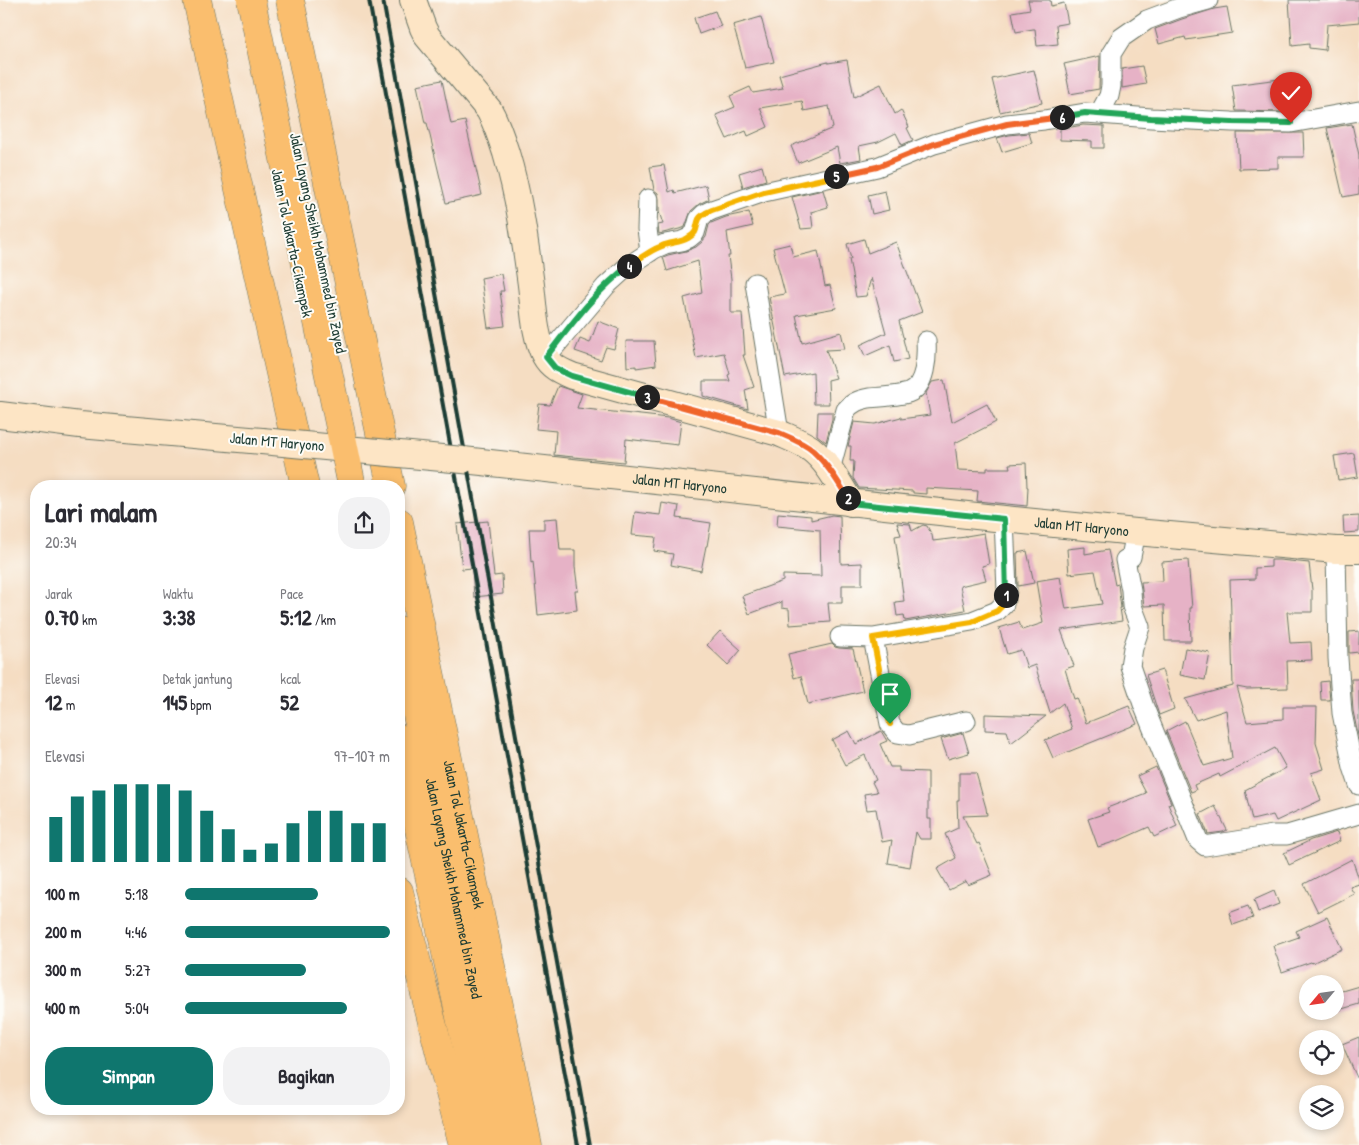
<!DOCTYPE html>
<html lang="id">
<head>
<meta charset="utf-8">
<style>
	body { margin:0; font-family:"Patrick Hand",sans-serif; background:#f2f2f3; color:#2b2b33; height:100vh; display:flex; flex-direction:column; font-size:19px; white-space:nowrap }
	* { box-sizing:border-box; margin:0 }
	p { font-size:16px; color:#7c7c81 }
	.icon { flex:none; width:28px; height:28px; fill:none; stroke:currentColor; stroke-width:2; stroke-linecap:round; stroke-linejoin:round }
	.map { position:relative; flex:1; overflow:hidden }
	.details { position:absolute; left:30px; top:480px; width:375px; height:635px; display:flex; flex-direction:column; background:#fff; border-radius:20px; box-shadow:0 2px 8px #0003 }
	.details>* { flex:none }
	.needle { width:32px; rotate:241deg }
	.controls { position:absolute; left:1299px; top:975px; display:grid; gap:10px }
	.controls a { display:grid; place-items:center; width:45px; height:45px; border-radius:50%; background:#fff; box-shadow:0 2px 8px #0003; font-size:25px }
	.pin { position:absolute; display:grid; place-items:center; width:42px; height:42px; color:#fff; margin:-51px -21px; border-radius:50% 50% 50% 0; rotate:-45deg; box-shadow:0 0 5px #0007 }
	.pin .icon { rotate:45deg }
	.km { position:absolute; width:25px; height:25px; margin:-12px; border-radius:50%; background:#222; color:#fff; font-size:14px; line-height:25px; text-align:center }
	.round { display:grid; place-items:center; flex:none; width:52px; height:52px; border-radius:20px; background:#f2f2f3 }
	.overview { display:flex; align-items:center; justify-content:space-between; height:85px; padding:0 15px }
	h1 { font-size:28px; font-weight:800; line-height:38px }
	.metrics { display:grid; grid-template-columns:repeat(3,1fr); gap:8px; height:85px; padding:5px 15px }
	.metrics div { display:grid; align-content:center }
	.metrics b { font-size:21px; font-weight:800 }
	.metrics small { font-size:14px; font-weight:400 }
	.metrics p { font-size:14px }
	.chart { height:140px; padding:10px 15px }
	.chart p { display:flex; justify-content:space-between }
	.chart svg { width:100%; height:90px; margin-top:5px; stroke:#0f766e; stroke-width:6 }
	.cta { display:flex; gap:10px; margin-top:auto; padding:10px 15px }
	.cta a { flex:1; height:58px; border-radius:20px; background:#0f766e; color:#fff; font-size:20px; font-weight:800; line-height:58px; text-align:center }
	.cta a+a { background:#f2f2f3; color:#2b2b33 }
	ul { padding:0 15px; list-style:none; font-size:16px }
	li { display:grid; grid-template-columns:80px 60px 1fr; align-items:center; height:38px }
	li i { height:12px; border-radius:6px; background:#0f766e }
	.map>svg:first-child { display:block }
	.building { fill:#e6b2c6 }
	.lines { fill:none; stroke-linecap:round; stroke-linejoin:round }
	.street-casing { stroke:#6a7566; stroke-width:21 }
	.secondary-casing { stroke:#6a7566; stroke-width:28 }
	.highway-casing { stroke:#6a7566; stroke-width:29 }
	.street { stroke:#fff; stroke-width:19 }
	.secondary { stroke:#fde5c5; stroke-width:26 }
	.highway { stroke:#fabe6e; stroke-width:28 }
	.rail { stroke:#1f3d34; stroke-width:4 }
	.secondary-bridge-casing { stroke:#6a7566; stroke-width:28; stroke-linecap:butt }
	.highway-bridge-casing { stroke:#6a7566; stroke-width:29; stroke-linecap:butt }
	.secondary-bridge { stroke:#fde5c5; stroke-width:26 }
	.highway-bridge { stroke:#fabe6e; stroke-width:28 }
	.split-1-casing { stroke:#fff; stroke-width:10 }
	.split-2-casing { stroke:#fff; stroke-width:10 }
	.split-3-casing { stroke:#fff; stroke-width:10 }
	.split-4-casing { stroke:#fff; stroke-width:10 }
	.split-5-casing { stroke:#fff; stroke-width:10 }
	.split-6-casing { stroke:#fff; stroke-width:10 }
	.split-7-casing { stroke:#fff; stroke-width:10 }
	.split-1 { stroke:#f5b400; stroke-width:6 }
	.split-2 { stroke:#22a559; stroke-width:6 }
	.split-3 { stroke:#f0652b; stroke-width:6 }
	.split-4 { stroke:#22a559; stroke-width:6 }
	.split-5 { stroke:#f5b400; stroke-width:6 }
	.split-6 { stroke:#f0652b; stroke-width:6 }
	.split-7 { stroke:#22a559; stroke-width:6 }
	.labels { text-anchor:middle; stroke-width:4; stroke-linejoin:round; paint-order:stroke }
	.street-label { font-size:15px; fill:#1f3d34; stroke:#fdfcf7 }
</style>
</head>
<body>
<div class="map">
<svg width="1359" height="1145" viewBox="0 0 1359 1145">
	<rect width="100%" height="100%" fill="#fdfcf7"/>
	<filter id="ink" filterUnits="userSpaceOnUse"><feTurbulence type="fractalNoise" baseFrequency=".02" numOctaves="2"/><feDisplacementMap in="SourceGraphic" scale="10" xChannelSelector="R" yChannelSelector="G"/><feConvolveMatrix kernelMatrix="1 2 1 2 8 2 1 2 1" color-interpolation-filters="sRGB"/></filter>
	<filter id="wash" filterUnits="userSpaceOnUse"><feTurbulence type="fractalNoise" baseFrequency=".0096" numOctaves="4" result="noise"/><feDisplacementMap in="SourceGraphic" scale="20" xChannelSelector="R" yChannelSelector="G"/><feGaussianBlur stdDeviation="1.12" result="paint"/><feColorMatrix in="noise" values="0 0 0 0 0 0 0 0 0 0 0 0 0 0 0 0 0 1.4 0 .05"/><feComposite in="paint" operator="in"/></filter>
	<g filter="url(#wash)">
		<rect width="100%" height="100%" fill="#f5ddc2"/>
		<g id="blocks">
			<path class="building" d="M 1028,0 L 1050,0 L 1051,6 L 1064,3 L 1068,23 L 1056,25 L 1058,44 L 1037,46 L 1035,29 L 1033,29 L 1016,32 L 1012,12 L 1030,9 Z
				M 1289,0 L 1359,0 L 1359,22 L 1327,25 L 1325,50 L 1309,48 L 1309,44 L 1292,46 Z
				M 1227,7 L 1232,33 L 1186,40 L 1185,37 L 1159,44 L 1155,29 L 1182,19 L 1214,9 Z
				M 715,11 L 721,26 L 699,34 L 694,18 Z
				M 761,17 L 769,47 L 770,47 L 774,62 L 745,68 L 741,52 L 733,25 Z
				M 1100,56 L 1099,89 L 1070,94 L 1067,79 L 1068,79 L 1064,64 Z
				M 847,60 L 854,97 L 881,84 L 895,114 L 901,110 L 909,127 L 907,128 L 913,140 L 902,145 L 896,133 L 878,142 L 859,146 L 861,159 L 840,163 L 837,147 L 798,163 L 791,146 L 833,128 L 829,106 L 804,111 L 802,101 L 760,108 L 768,127 L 748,136 L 746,131 L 727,139 L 716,115 L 735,107 L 730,96 L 750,87 L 753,93 L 783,88 L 779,75 L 828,62 L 828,63 Z
				M 1142,66 L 1146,84 L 1122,88 L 1122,69 Z
				M 1034,70 L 1042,103 L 1000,112 L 992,79 Z
				M 1280,79 L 1284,112 L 1236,111 L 1232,85 Z
				M 442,80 L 451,124 L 465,121 L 482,195 L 446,203 L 427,123 L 425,123 L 417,85 Z
				M 1352,124 L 1359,155 L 1359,194 L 1343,197 L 1327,128 Z
				M 1083,125 L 1104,126 L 1104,148 L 1092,148 L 1092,141 L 1060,140 L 1060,129 Z
				M 1029,133 L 1032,143 L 1002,152 L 997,138 L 1009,135 Z
				M 1237,133 L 1303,133 L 1304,157 L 1278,157 L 1278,168 L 1239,169 Z
				M 664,165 L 669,192 L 674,190 L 675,193 L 706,185 L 709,199 L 699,204 L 691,211 L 685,227 L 683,228 L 659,234 L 658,225 L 663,224 L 659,212 L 659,199 L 658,193 L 654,190 L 650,167 Z
				M 762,166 L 766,180 L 743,187 L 739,173 Z
				M 823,190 L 828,207 L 811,212 L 813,228 L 801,229 L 792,197 Z
				M 885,191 L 889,210 L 872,214 L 868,195 Z
				M 749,212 L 753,226 L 727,232 L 730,256 L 728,256 L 731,279 L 731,313 L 742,313 L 745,355 L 743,355 L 754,387 L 745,390 L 748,409 L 703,396 L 703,381 L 730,381 L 728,375 L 730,374 L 724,353 L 696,358 L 684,298 L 702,293 L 698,261 L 667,271 L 663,257 L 668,255 L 686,251 L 696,247 L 702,242 L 706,237 L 709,225 L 711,223 L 726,217 Z
				M 864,239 L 868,253 L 896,242 L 922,312 L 899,321 L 903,337 L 905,338 L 903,339 L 908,359 L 894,362 L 890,345 L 865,356 L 860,345 L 886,333 L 871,278 L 866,296 L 856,297 L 849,259 L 851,259 L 847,244 Z
				M 790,244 L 793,257 L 818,251 L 825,286 L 830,285 L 836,308 L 796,315 L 802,343 L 841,332 L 845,349 L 826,350 L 836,378 L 828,380 L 829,404 L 814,404 L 813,372 L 785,377 L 769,297 L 785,294 L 773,248 Z
				M 501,274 L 504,291 L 500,291 L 505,326 L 488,328 L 481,278 Z
				M 598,321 L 619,329 L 614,349 L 606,347 L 601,360 L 575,351 L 580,339 L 590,343 Z
				M 626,341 L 654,341 L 656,365 L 636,368 L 636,366 L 627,367 Z
				M 944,380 L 952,422 L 987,404 L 996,422 L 955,443 L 958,470 L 987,471 L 987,468 L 1010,468 L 1009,464 L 1026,463 L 1027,487 L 1028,487 L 1027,506 L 977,501 L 978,491 L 926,488 L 926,494 L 913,493 L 913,491 L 859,488 L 853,478 L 854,461 L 850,461 L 851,446 L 848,446 L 854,422 L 875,424 L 901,417 L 901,419 L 930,415 L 926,393 L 932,382 Z
				M 558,386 L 582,394 L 577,408 L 668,418 L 681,422 L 678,445 L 626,439 L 624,462 L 554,455 L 556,431 L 536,429 L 539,404 L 550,405 Z
				M 818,412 L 832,412 L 832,419 L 826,442 L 817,435 Z
				M 1354,453 L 1358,477 L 1338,480 L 1334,456 Z
				M 662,503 L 679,506 L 677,518 L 711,523 L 707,546 L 706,546 L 701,571 L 671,565 L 673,554 L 654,551 L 656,537 L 632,535 L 635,512 L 660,515 Z
				M 778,513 L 811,516 L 811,520 L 832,515 L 840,516 L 841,564 L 862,563 L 862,585 L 842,585 L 842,603 L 828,603 L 830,622 L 790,625 L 789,609 L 782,608 L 782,602 L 749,614 L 742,596 L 783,581 L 783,575 L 821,576 L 820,530 L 777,526 Z
				M 1359,516 L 1359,532 L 1344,533 L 1343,517 Z
				M 557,518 L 560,550 L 575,550 L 575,567 L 578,591 L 575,591 L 577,610 L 538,615 L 533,561 L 531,562 L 529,529 L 544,529 L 544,519 Z
				M 488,521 L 494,576 L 502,575 L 503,594 L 474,597 L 472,568 L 462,569 L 457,524 Z
				M 897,523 L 910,524 L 912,531 L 923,525 L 927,526 L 932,535 L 933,541 L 966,537 L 966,536 L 984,533 L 989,564 L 982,566 L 986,580 L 960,586 L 965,610 L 905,621 L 904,615 L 897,616 L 895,602 L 904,601 L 895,536 L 901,535 Z
				M 1085,547 L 1085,554 L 1108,550 L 1115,585 L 1118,584 L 1121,608 L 1120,608 L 1122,621 L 1061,630 L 1074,666 L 1065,669 L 1074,699 L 1077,698 L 1086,723 L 1129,706 L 1137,724 L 1053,758 L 1045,740 L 1072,729 L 1063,703 L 1050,713 L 1035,665 L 1027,668 L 1021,650 L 1007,654 L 999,628 L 1019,622 L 1022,630 L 1043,623 L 1036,581 L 1060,577 L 1066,609 L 1102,604 L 1095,571 L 1069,574 L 1067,549 Z
				M 1027,551 L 1034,583 L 1018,586 L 1017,553 Z
				M 1188,560 L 1192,608 L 1190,608 L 1191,641 L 1165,641 L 1164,605 L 1144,606 L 1141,582 L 1163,581 L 1162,562 Z
				M 1271,560 L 1279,560 L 1309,563 L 1312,590 L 1312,612 L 1287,612 L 1290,643 L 1311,642 L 1312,660 L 1287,661 L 1288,688 L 1247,689 L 1237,687 L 1247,722 L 1283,719 L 1283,707 L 1317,707 L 1316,743 L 1324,769 L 1311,773 L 1321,800 L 1276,821 L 1273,815 L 1252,820 L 1245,790 L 1286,768 L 1275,748 L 1220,777 L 1219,774 L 1194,785 L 1196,790 L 1191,792 L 1166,731 L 1185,721 L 1204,766 L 1232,758 L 1226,710 L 1196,720 L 1185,699 L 1233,686 L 1230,580 L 1255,579 L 1255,568 L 1271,567 Z
				M 720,631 L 741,650 L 728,665 L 707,645 Z
				M 1359,631 L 1359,652 L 1349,653 L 1349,632 Z
				M 832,644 L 835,647 L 839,648 L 853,649 L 863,691 L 808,704 L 801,676 L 794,678 L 788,654 Z
				M 1185,648 L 1210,653 L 1205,680 L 1180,675 Z
				M 1162,670 L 1174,709 L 1159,715 L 1146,675 Z
				M 1351,679 L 1359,679 L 1359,740 L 1353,711 Z
				M 1328,681 L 1330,700 L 1321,700 L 1320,682 Z
				M 985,714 L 1046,716 L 1011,743 L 1007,731 L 985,730 Z
				M 849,731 L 856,744 L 881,731 L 887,741 L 880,744 L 890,767 L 899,767 L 899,771 L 928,772 L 928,819 L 931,819 L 931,839 L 920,839 L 916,832 L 910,867 L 888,863 L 892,840 L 882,842 L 876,809 L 867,810 L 864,794 L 877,792 L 872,782 L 876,780 L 865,755 L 845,765 L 832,740 Z
				M 963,733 L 969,753 L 948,759 L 941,739 Z
				M 1156,767 L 1171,803 L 1168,804 L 1177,826 L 1154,837 L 1149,827 L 1120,840 L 1098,847 L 1088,819 L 1109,812 L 1107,808 L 1146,793 L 1137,776 Z
				M 959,773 L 976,773 L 986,808 L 987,815 L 963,816 L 977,844 L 979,843 L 992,875 L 968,885 L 966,881 L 949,890 L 937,869 L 956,858 L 945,834 L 958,828 L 957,800 L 959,800 Z
				M 1215,806 L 1227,830 L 1223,832 L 1208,834 L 1200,814 Z
				M 1337,832 L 1340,841 L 1289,865 L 1284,853 L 1311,840 Z
				M 1352,859 L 1359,879 L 1359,884 L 1350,887 L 1354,894 L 1318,912 L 1304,884 Z
				M 1274,891 L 1279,904 L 1258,912 L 1254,900 Z
				M 1248,906 L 1253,918 L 1233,925 L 1229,913 Z
				M 1327,917 L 1342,949 L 1312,963 L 1311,962 L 1282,972 L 1273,946 L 1299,937 L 1296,931 Z
				M 1359,986 L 1359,1004 L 1335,1011 L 1335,993 Z
				M 1359,1037 L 1359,1082 L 1342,1044 Z"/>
		</g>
	</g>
	<g filter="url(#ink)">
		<use href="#blocks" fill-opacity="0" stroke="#6a7566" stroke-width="1"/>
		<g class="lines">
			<g class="street-casing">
				<path id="street" d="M 1099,114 L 1151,118 L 1232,122 L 1291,123 L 1359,111
					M 648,199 L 647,229 L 650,252
					M 755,283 L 779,433
					M 546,357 L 606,286 L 627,267 L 654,249 L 665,244 L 682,241 L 689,238 L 695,233 L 699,219 L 704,214 L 712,210 L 764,192 L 877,167 L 934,144 L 1007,124 L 1044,120 L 1085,113 L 1099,114 L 1109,96 L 1111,86 L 1111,54 L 1121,38 L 1147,20 L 1179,8 L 1208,0
					M 830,470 L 846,410 C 853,402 859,400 869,398 C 881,397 898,396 908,393 C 926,387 927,356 926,341
					M 1136,532 L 1131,557 L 1125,560 L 1131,590 L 1132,606 L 1140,627 L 1133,648 L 1130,666 L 1144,707 L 1198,840 L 1205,846 L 1273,835 L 1287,835 L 1359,814
					M 1336,550 L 1338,658 L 1342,713 L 1353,767 L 1359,785
					M 840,637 L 873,638 L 972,621 L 997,611 L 1004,604 L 1007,591 L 1004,519
					M 873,638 L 890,724 L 897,733 L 909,735 L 966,721"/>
			</g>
			<g class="secondary-casing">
				<g id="secondary">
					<path d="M 413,0 L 423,28 L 427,36 L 489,110 C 497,124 501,137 506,153 C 519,196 525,240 531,285 C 534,308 534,335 545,356 C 551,367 561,371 572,376 L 779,433 C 790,438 801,442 811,449 C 828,462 839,484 851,503"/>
					<path d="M 0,415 L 80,425 L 262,441"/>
					<path id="s1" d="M 463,460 L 1004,519 L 1136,532 L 1336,550 L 1359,550"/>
				</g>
			</g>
			<g class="highway-casing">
				<g id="highway">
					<path d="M 197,0 L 305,486"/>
					<path d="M 290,0 L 391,486"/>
					<path id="s2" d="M 399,522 L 528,1145"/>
					<path id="s3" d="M 399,630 L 508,1145"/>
					<path d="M 399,738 L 488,1145"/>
					<path d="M 399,891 L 463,1145"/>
				</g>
			</g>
			<use href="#street" class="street"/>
			<use href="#secondary" class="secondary"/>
			<use href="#highway" class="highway"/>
			<path class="rail" d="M 369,0 L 578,1145
				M 383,0 L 590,1145"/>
			<g class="secondary-bridge-casing">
				<path id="secondary-bridge" d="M 262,441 L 463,460"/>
			</g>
			<g class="highway-bridge-casing">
				<path id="highway-bridge" d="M 251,0 L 352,486"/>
			</g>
			<use href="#secondary-bridge" class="secondary-bridge"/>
			<use href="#highway-bridge" class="highway-bridge"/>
		</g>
	</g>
	<g class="lines" filter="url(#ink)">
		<g class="split-1-casing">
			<path id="split-1" d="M 890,724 L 873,638 L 972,622 L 997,611 L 1004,604 L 1006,595"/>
		</g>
		<g class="split-2-casing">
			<path id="split-2" d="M 848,498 L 850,503 L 1004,519 L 1006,595"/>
		</g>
		<g class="split-3-casing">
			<path id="split-3" d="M 647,397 L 779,433 C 791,438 804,443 813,451 C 828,465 838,482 848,498"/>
		</g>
		<g class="split-4-casing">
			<path id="split-4" d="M 629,266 C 596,290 571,325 546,357 L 555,368 L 572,376 L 647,397"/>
		</g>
		<g class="split-5-casing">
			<path id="split-5" d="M 629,266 C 639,259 650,250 662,246 C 671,242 680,243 688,238 C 699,232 695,228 699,219 C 702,214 707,212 712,210 L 764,192 L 836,176"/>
		</g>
		<g class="split-6-casing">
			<path id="split-6" d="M 836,176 L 877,167 L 934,144 L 1007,124 L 1062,117"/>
		</g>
		<g class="split-7-casing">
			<path id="split-7" d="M 1062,117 L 1085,113 L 1151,118 L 1232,122 L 1291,123"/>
		</g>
		<use href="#split-1" class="split-1"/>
		<use href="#split-2" class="split-2"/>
		<use href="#split-3" class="split-3"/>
		<use href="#split-4" class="split-4"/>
		<use href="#split-5" class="split-5"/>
		<use href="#split-6" class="split-6"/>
		<use href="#split-7" class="split-7"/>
	</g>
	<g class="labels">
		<g class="street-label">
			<text transform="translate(292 243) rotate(78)" y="5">Jalan Tol Jakarta–Cikampek</text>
			<text transform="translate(318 243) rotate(78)" y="5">Jalan Layang Sheikh Mohammed bin Zayed</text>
			<text transform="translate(277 442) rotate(5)" y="5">Jalan MT Haryono</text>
			<text dy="5" stroke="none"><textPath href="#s1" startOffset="218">Jalan MT Haryono</textPath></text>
			<text dy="5" stroke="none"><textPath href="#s1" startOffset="622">Jalan MT Haryono</textPath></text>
			<text dy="5" stroke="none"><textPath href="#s2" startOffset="319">Jalan Tol Jakarta–Cikampek</textPath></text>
			<text dy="5" stroke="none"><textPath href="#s3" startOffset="264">Jalan Layang Sheikh Mohammed bin Zayed</textPath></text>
		</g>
	</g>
</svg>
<div class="controls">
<a><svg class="needle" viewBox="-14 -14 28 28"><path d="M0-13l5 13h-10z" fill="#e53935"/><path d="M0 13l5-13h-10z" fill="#7c7c81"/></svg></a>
<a><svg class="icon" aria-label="locate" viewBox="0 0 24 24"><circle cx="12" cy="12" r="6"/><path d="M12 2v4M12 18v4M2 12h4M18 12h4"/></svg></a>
<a><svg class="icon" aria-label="layers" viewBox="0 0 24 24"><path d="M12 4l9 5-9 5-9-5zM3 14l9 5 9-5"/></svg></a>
</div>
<div class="pin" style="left:890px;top:724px;background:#1e9e55"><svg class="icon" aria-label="arrive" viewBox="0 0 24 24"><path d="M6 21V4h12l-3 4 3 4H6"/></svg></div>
<div class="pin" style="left:1291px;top:123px;background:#d93025"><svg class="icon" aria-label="check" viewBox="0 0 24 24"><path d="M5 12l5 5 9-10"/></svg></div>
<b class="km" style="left:1006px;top:595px">1</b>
<b class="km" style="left:848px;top:498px">2</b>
<b class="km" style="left:647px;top:397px">3</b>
<b class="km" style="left:629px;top:266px">4</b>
<b class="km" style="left:836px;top:176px">5</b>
<b class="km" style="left:1062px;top:117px">6</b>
<section class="details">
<div class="overview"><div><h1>Lari malam</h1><p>20:34</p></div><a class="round"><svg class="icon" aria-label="share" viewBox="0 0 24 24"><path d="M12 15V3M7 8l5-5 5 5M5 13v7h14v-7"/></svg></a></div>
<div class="metrics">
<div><p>Jarak</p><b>0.70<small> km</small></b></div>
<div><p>Waktu</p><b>3:38</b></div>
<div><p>Pace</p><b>5:12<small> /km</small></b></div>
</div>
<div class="metrics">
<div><p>Elevasi</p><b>12<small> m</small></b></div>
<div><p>Detak jantung</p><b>145<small> bpm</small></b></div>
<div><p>kcal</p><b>52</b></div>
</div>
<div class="chart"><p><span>Elevasi</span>97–107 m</p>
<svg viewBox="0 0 160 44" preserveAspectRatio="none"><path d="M5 44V22M15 44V12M25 44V9M35 44V6M45 44V6M55 44V6M65 44V9M75 44V19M85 44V28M95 44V38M105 44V35M115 44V25M125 44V19M135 44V19M145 44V25M155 44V25"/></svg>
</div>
<ul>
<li><b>100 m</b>5:18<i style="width:65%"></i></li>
<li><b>200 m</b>4:46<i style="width:100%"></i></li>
<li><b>300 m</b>5:27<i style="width:59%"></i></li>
<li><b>400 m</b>5:04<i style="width:79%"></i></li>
</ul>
<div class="cta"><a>Simpan</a><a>Bagikan</a></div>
</section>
</div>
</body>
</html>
